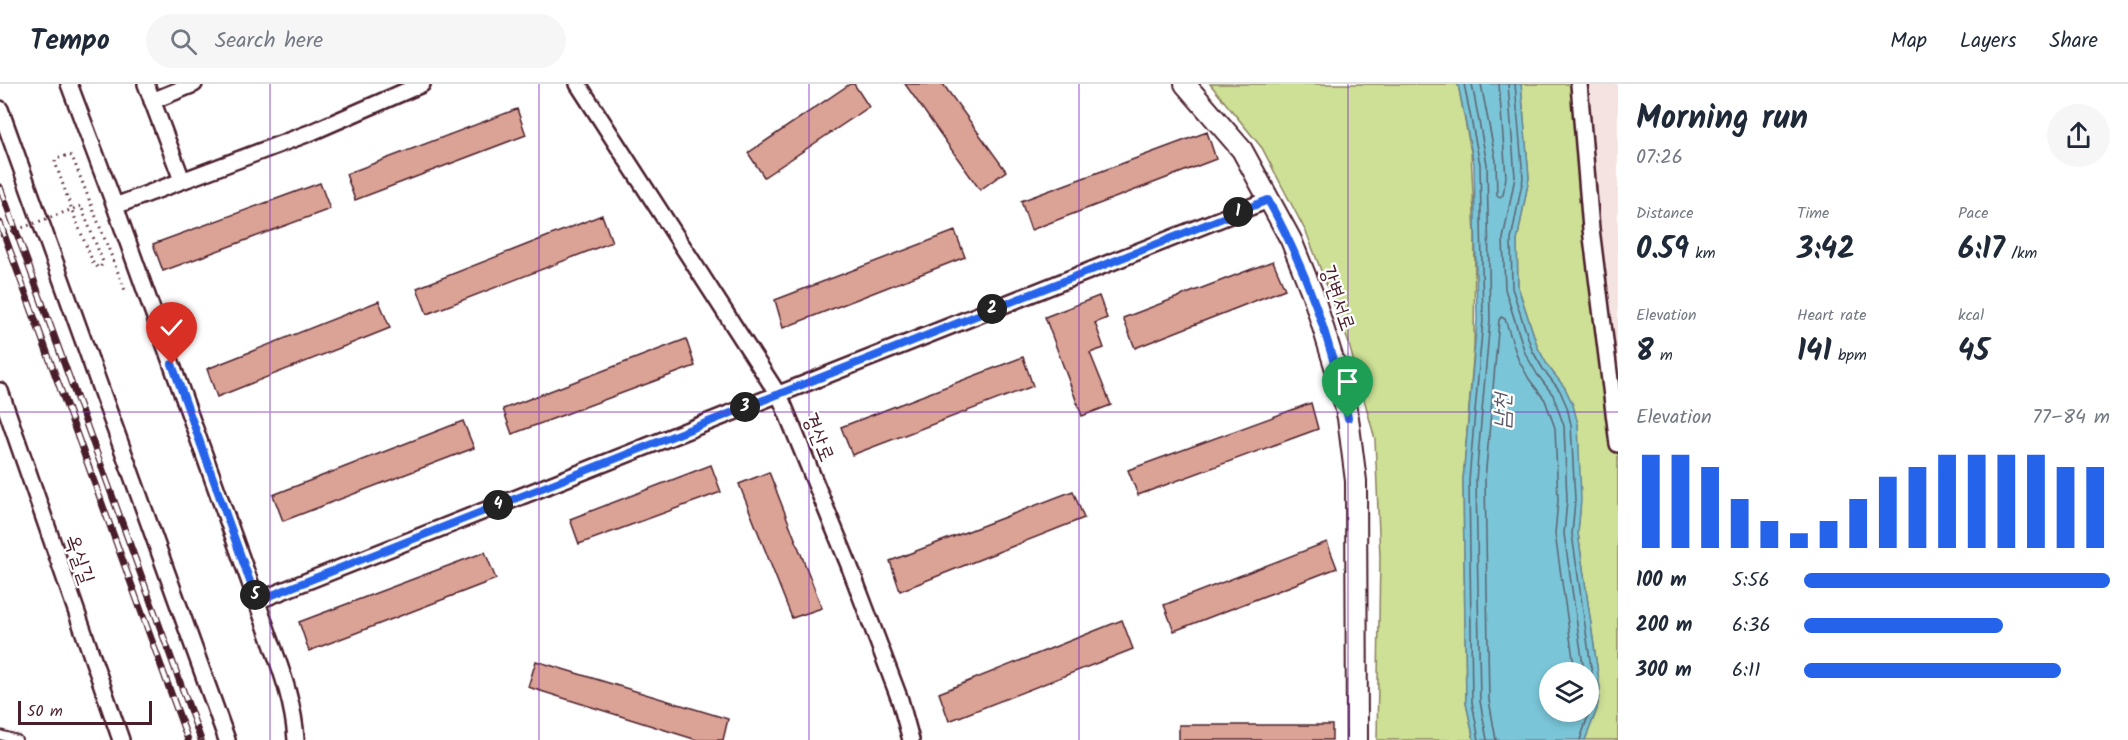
<!DOCTYPE html>
<html lang="en">
<head>
<meta charset="utf-8">
<style>
	body { margin:0; font-family:Kalam,"Poor Story",sans-serif; background:#f6f6f7; color:#1f2937; height:100vh; display:flex; flex-direction:column; font-size:22px; white-space:nowrap }
	* { box-sizing:border-box; margin:0 }
	p { font-size:20px; color:#747a83 }
	.icon { flex:none; width:33px; height:33px; fill:none; stroke:currentColor; stroke-width:2; stroke-linecap:round; stroke-linejoin:round }
	.map { position:relative; flex:1; overflow:hidden }
	.panel { display:flex; flex-direction:column; background:#fff; width:510px }
	.panel>* { flex:none }
	.buttons { position:absolute; left:1539px; top:578px; display:grid; gap:12px }
	.buttons a { display:grid; place-items:center; width:60px; height:60px; border-radius:50%; background:#fff; box-shadow:0 3px 9px #0003; font-size:30px }
	.scale { position:absolute; left:18px; bottom:15px; width:134px; box-sizing:border-box; padding-left:6px; border:3px solid #4a1f2b; border-top:0; font-size:16px; line-height:21px; white-space:nowrap; color:#4a1f2b; -webkit-text-stroke:4px #fff; paint-order:stroke }
	.pin { position:absolute; display:grid; place-items:center; width:51px; height:51px; color:#fff; margin:-62px -26px; border-radius:50% 50% 50% 0; rotate:-45deg; box-shadow:0 0 6px #0007 }
	.pin .icon { rotate:45deg }
	.km { position:absolute; width:30px; height:30px; margin:-15px; border-radius:50%; background:#222; color:#fff; font-size:16px; line-height:30px; text-align:center }
	.round { display:grid; place-items:center; flex:none; width:63px; height:63px; border-radius:32px; background:#f6f6f7 }
	.summary { display:flex; align-items:center; justify-content:space-between; height:102px; padding:0 18px }
	h1 { font-size:33px; font-weight:700; line-height:45px }
	.stats { display:grid; grid-template-columns:repeat(3,1fr); gap:9px; height:102px; padding:6px 18px }
	.stats div { display:grid; align-content:center }
	.stats b { font-size:30px; font-weight:700 }
	.stats small { font-size:16px; font-weight:400 }
	.stats p { font-size:16px }
	.chart { height:168px; padding:12px 18px }
	.chart p { display:flex; justify-content:space-between }
	.chart svg { width:100%; height:108px; margin-top:6px; stroke:#2563eb; stroke-width:6 }
	ul { padding:0 18px; list-style:none; font-size:20px }
	li { display:grid; grid-template-columns:96px 72px 1fr; align-items:center; height:45px }
	li i { height:15px; border-radius:8px; background:#2563eb }
	header { display:flex; align-items:center; gap:36px; box-sizing:border-box; height:84px; padding:0 30px; background:#fff; border-bottom:2px solid #e0e1e3 }
	header strong { font-size:28px }
	nav { display:flex; gap:33px; margin-inline-start:auto; font-size:21px }
	.search { width:420px; height:54px; background:#f6f6f7; display:flex; align-items:center; gap:15px; box-sizing:border-box; padding:0 21px; border-radius:33px; color:#747a83; font-size:22px }
	main { display:flex; flex:1; min-height:0 }
	.map>svg:first-child { display:block }
	.built { fill:#f4e3e0 }
	.green { fill:#cde095; stroke:#8c8060; stroke-width:1.5 }
	.water { fill:#7ac6d8; stroke:#678393; stroke-width:1.5; fill-rule:evenodd }
	.lines { fill:none; stroke-linecap:round; stroke-linejoin:round }
	.shore { stroke:#5d6270; stroke-width:1.5 }
	.building { fill:#dba396; stroke:#4a1f2b; stroke-width:1.5 }
	.service-casing { stroke:#4a1f2b; stroke-width:12 }
	.minor-casing { stroke:#4a1f2b; stroke-width:20 }
	.tertiary-casing { stroke:#4a1f2b; stroke-width:24 }
	.path { stroke:#4a1f2b; stroke-width:3; stroke-dasharray:1.5 4.5; stroke-linecap:butt }
	.service { stroke:#fff; stroke-width:8 }
	.minor { stroke:#fff; stroke-width:15 }
	.tertiary { stroke:#fff; stroke-width:20 }
	.rail-casing { stroke:#4a1f2b; stroke-width:7 }
	.rail { stroke:#fff; stroke-width:4.5; stroke-dasharray:14; stroke-linecap:butt }
	.path-bridge { stroke:#4a1f2b; stroke-width:3; stroke-dasharray:1.5 4.5; stroke-linecap:butt }
	.route-casing { stroke:#fff; stroke-width:12 }
	.route { stroke:#2563eb; stroke-width:8 }
	.grid { fill:none; stroke:#7b2cbf; stroke-width:1.5; stroke-opacity:0.55 }
	.labels { text-anchor:middle; stroke-width:4.5; stroke-linejoin:round; paint-order:stroke }
	.street-label { font-size:21px; fill:#4a1f2b; stroke:#fff }
	.water-label { font-size:22px; font-style:italic; fill:#5b5968; stroke:#fff }
</style>
</head>
<body>
<header>
<strong>Tempo</strong>
<div class="search"><svg class="icon" aria-label="search" viewBox="0 0 24 24"><circle cx="10" cy="10" r="6"/><path d="M15 15l6 6"/></svg>Search here</div>
<nav><a>Map</a><a>Layers</a><a>Share</a></nav>
</header>
<main>
<div class="map">
<svg width="1618" height="656" viewBox="0 0 1618 656">
	<rect width="100%" height="100%" fill="#fff"/>
	<filter id="ink" filterUnits="userSpaceOnUse"><feTurbulence type="fractalNoise" baseFrequency=".0167" numOctaves="2"/><feDisplacementMap in="SourceGraphic" scale="12" xChannelSelector="R" yChannelSelector="G"/><feConvolveMatrix kernelMatrix="1 2 1 2 8 2 1 2 1" color-interpolation-filters="sRGB"/></filter>
	<g filter="url(#ink)">
		<path class="built" d="M 1573,0 L 1618,0 L 1618,360 Z"/>
		<path class="green" d="M 1210,0 L 1458,0 L 1471,68 L 1475,151 L 1474,263 L 1463,396 L 1466,619 L 1474,656 L 1377,656 L 1380,473 L 1375,355 L 1348,257 L 1307,150 L 1262,64 Z
			M 1521,0 L 1573,0 L 1618,360 L 1618,656 L 1585,656 L 1597,625 L 1600,604 L 1578,449 L 1580,426 L 1578,340 L 1538,264 L 1518,203 L 1517,157 L 1529,94 Z"/>
		<path class="water" d="M 1458,0 L 1521,0 L 1529,94 L 1517,157 L 1518,203 L 1538,264 L 1548,282 L 1565,304 L 1573,321 L 1578,340 L 1581,416 L 1578,449 L 1600,604 L 1597,625 L 1585,656 L 1474,656 L 1466,619 L 1463,396 L 1477,236 L 1474,80 ZM 1550,588 L 1588,588 L 1588,627 L 1550,627 Z"/>
		<g class="lines">
			<path class="shore" d="M 1464,0 L 1480,80 L 1483,236 L 1469,396 L 1472,618 L 1479,656
				M 1472,0 L 1487,80 L 1490,236 L 1476,396 L 1480,617 L 1487,656
				M 1481,0 L 1496,77 L 1497,111 L 1500,113 L 1503,111 L 1506,93 L 1499,0
				M 1508,0 L 1515,93 L 1503,155 L 1505,205 L 1525,269 L 1537,290 L 1553,311 L 1564,342 L 1567,416 L 1564,450 L 1584,588
				M 1515,0 L 1523,94 L 1511,156 L 1512,204 L 1532,266 L 1543,285 L 1560,307 L 1567,323 L 1571,341 L 1575,416 L 1572,450 L 1594,604 L 1591,623 L 1580,656
				M 1496,656 L 1489,616 L 1485,396 L 1499,236 L 1501,233 L 1505,235 L 1518,275 L 1529,295 L 1545,316 L 1555,344 L 1558,416 L 1555,450 L 1575,588"/>
		</g>
		<path class="building" d="M 850,0 L 854,0 L 869,23 L 764,93 L 748,69 Z
			M 905,0 L 943,0 L 1006,87 L 980,106 Z
			M 517,25 L 526,51 L 355,116 L 346,90 Z
			M 1207,48 L 1216,75 L 1031,146 L 1021,117 Z
			M 320,99 L 330,125 L 163,187 L 153,160 Z
			M 602,131 L 612,158 L 427,230 L 417,204 Z
			M 955,147 L 965,173 L 783,244 L 775,216 Z
			M 1273,177 L 1285,205 L 1135,264 L 1123,234 Z
			M 1099,212 L 1107,234 L 1095,239 L 1104,264 L 1090,269 L 1111,321 L 1082,332 L 1045,233 Z
			M 379,217 L 390,244 L 217,313 L 207,285 Z
			M 686,255 L 695,282 L 512,350 L 503,325 Z
			M 1023,273 L 1033,302 L 852,371 L 841,343 Z
			M 1311,319 L 1318,345 L 1138,411 L 1128,386 Z
			M 463,337 L 474,364 L 283,437 L 273,411 Z
			M 711,381 L 721,408 L 579,460 L 570,435 Z
			M 769,388 L 822,524 L 792,534 L 739,400 Z
			M 1073,407 L 1084,434 L 900,507 L 890,477 Z
			M 1327,458 L 1337,484 L 1174,547 L 1164,521 Z
			M 485,468 L 496,495 L 309,567 L 299,538 Z
			M 1122,536 L 1133,565 L 949,637 L 939,609 Z
			M 536,577 L 728,635 L 723,656 L 697,656 L 528,603 Z
			M 1179,641 L 1332,641 L 1332,656 L 1179,656 Z"/>
		<g class="lines">
			<g class="service-casing">
				<path id="service" d="M 0,651 L 17,656"/>
			</g>
			<g class="minor-casing">
				<path id="minor" d="M 69,0 L 115,122 L 272,560 C 283,591 294,622 296,656
					M 146,0 L 182,96
					M 578,0 L 781,315 L 849,481 L 900,616 L 911,656
					M 1579,0 L 1591,145 L 1618,360
					M 152,17 L 194,0
					M 0,25 L 227,656
					M 115,122 L 312,48 L 422,0
					M 0,307 L 121,656
					M 257,517 L 1268,116"/>
			</g>
			<g class="tertiary-casing">
				<path id="tertiary" d="M 1185,0 L 1242,66 L 1291,156 L 1313,211 L 1338,292 L 1348,334 L 1356,397 L 1357,656"/>
			</g>
			<path class="path" d="M 73,129 L 55,78 L 56,75 L 68,71 L 72,72 L 126,209"/>
			<use href="#service" class="service"/>
			<use href="#minor" class="minor"/>
			<use href="#tertiary" class="tertiary"/>
			<g class="rail-casing">
				<path id="rail" d="M 0,103 L 201,656
					M 0,139 L 188,656"/>
			</g>
			<use href="#rail" class="rail"/>
			<path class="path-bridge" d="M 0,152 L 81,122 L 103,178 L 100,184 L 94,181 L 73,129"/>
		</g>
	</g>
	<g class="lines" filter="url(#ink)">
		<g class="route-casing">
			<path id="route" d="M 172,280 L 257,517 L 1268,116 C 1307,186 1330,256 1348,334"/>
		</g>
		<use href="#route" class="route"/>
	</g>
	<path class="grid" d="M 270,0 L 270,656M 539,0 L 539,656M 809,0 L 809,656M 1079,0 L 1079,656M 1348,0 L 1348,656M 0,328 L 1618,328"/>
	<g class="labels">
		<g class="street-label">
			<text transform="translate(1338 214) rotate(71)" y="7">강변서로</text>
			<text transform="translate(819 353) rotate(68)" y="7">경산로</text>
			<text transform="translate(80 475) rotate(71)" y="7">옥실길</text>
		</g>
		<g class="water-label">
			<text transform="translate(1501 327) rotate(-88)" y="8">남천</text>
		</g>
	</g>
</svg>
<div class="buttons">
<a><svg class="icon" aria-label="layers" viewBox="0 0 24 24"><path d="M12 4l9 5-9 5-9-5zM3 14l9 5 9-5"/></svg></a>
</div>
<div class="scale">50 m</div>
<div class="pin" style="left:1348px;top:334px;background:#1e9e55"><svg class="icon" aria-label="arrive" viewBox="0 0 24 24"><path d="M6 21V4h12l-3 4 3 4H6"/></svg></div>
<div class="pin" style="left:172px;top:280px;background:#d93025"><svg class="icon" aria-label="check" viewBox="0 0 24 24"><path d="M5 12l5 5 9-10"/></svg></div>
<b class="km" style="left:1238px;top:128px">1</b>
<b class="km" style="left:992px;top:225px">2</b>
<b class="km" style="left:745px;top:323px">3</b>
<b class="km" style="left:498px;top:421px">4</b>
<b class="km" style="left:255px;top:511px">5</b>
</div>
<section class="panel">
<div class="summary"><div><h1>Morning run</h1><p>07:26</p></div><a class="round"><svg class="icon" aria-label="share" viewBox="0 0 24 24"><path d="M12 15V3M7 8l5-5 5 5M5 13v7h14v-7"/></svg></a></div>
<div class="stats">
<div><p>Distance</p><b>0.59<small> km</small></b></div>
<div><p>Time</p><b>3:42</b></div>
<div><p>Pace</p><b>6:17<small> /km</small></b></div>
</div>
<div class="stats">
<div><p>Elevation</p><b>8<small> m</small></b></div>
<div><p>Heart rate</p><b>141<small> bpm</small></b></div>
<div><p>kcal</p><b>45</b></div>
</div>
<div class="chart"><p><span>Elevation</span>77–84 m</p>
<svg viewBox="0 0 160 44" preserveAspectRatio="none"><path d="M5 44V6M15 44V6M25 44V11M35 44V24M45 44V33M55 44V38M65 44V33M75 44V24M85 44V15M95 44V11M105 44V6M115 44V6M125 44V6M135 44V6M145 44V11M155 44V11"/></svg>
</div>
<ul>
<li><b>100 m</b>5:56<i style="width:100%"></i></li>
<li><b>200 m</b>6:36<i style="width:65%"></i></li>
<li><b>300 m</b>6:11<i style="width:84%"></i></li>
</ul>
</section>
</main>
</body>
</html>
